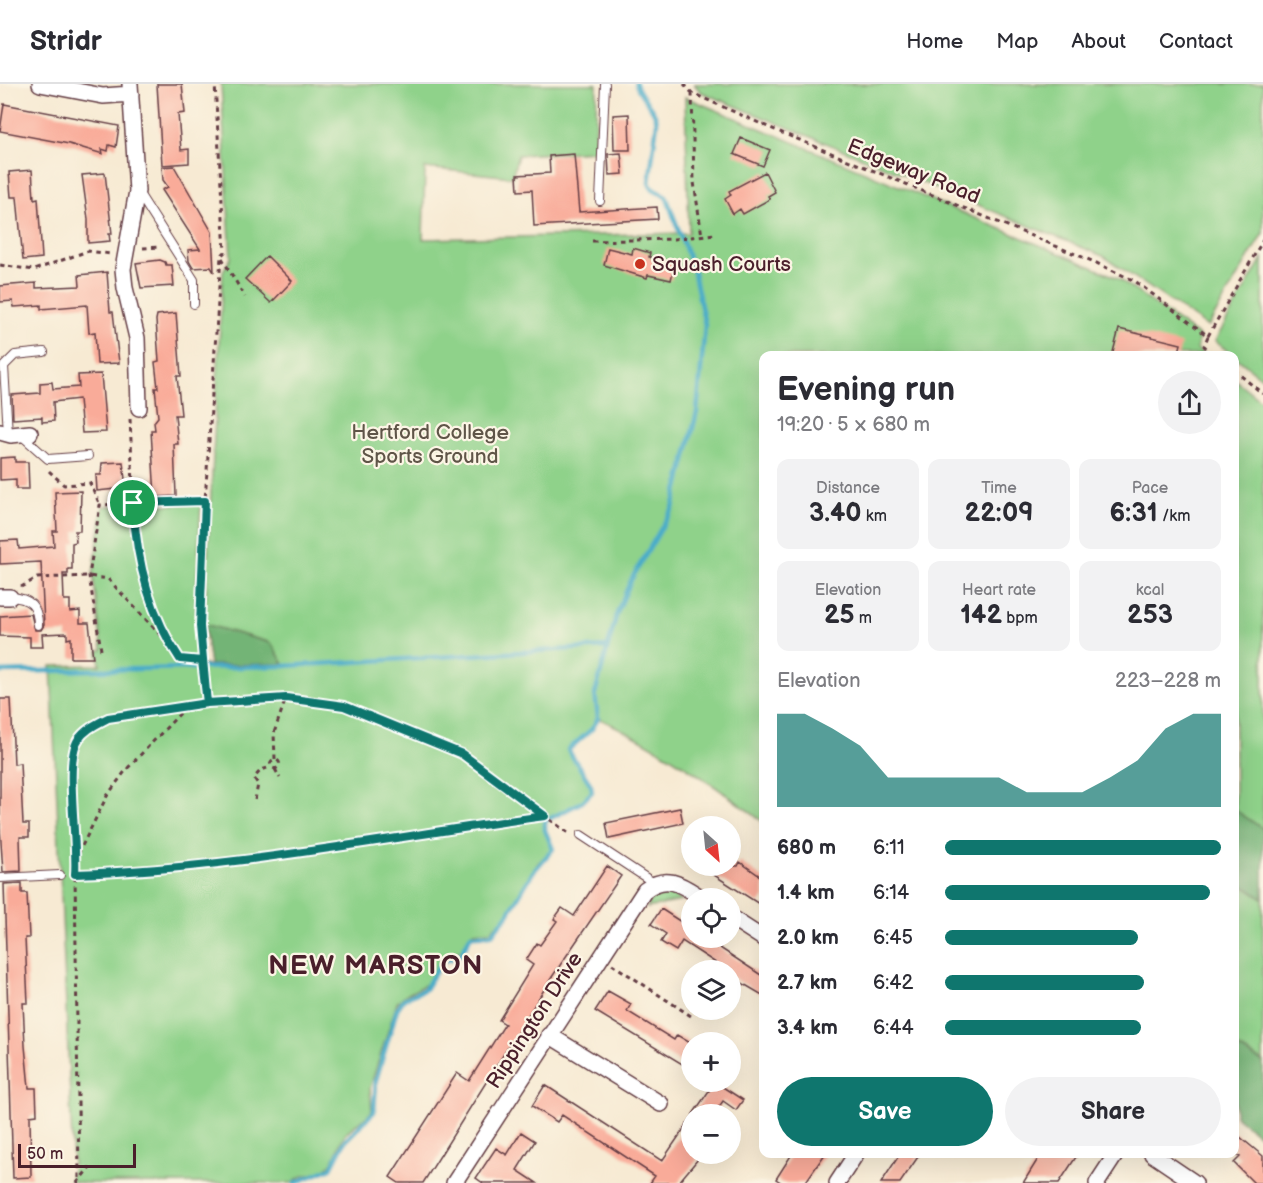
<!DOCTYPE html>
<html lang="en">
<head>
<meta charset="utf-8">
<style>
	body { margin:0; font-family:"Balsamiq Sans",sans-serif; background:#f2f2f3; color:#2b2b33; height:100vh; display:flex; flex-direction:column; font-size:22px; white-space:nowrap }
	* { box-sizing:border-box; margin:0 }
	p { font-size:20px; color:#7c7c81 }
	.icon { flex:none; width:33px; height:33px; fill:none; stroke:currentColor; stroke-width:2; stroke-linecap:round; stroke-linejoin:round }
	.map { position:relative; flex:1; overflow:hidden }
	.drawer { position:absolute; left:759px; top:267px; width:480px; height:807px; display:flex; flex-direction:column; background:#fff; border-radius:12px; box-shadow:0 6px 24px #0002 }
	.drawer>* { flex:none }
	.needle { width:39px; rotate:153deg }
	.buttons { position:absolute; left:681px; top:732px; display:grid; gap:12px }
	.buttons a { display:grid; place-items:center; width:60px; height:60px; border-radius:50%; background:#fff; box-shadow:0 6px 24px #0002; font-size:30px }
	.scale { position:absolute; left:18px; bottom:15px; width:118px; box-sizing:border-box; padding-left:6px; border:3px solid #4a1f2b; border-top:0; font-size:16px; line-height:21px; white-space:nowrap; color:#4a1f2b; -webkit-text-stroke:4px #fcf5e5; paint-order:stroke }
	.pin { position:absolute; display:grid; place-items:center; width:51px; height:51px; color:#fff; margin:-26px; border:3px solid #fff; border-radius:50%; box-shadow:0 2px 6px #0007 }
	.round { display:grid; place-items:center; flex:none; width:63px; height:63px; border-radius:32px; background:#f2f2f3 }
	.summary { display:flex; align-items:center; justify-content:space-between; height:102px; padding:0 18px }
	h1 { font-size:33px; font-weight:800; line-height:45px }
	.figures { display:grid; grid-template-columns:repeat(3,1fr); gap:9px; height:102px; padding:6px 18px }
	.figures div { display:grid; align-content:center; border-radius:12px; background:#f2f2f3; text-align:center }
	.figures b { font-size:26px; font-weight:800 }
	.figures small { font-size:16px; font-weight:400 }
	.figures p { font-size:16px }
	.chart { height:168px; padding:12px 18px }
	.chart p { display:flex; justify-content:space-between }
	.chart svg { width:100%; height:108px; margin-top:6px; fill:#0f766e; opacity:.7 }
	.cta { display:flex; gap:12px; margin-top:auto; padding:12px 18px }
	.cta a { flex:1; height:69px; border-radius:36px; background:#0f766e; color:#fff; font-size:24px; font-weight:800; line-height:69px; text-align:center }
	.cta a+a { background:#f2f2f3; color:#2b2b33 }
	ul { padding:0 18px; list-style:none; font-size:20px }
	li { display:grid; grid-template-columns:96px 72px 1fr; align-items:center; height:45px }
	li i { height:15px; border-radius:8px; background:#0f766e }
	header { display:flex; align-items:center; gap:36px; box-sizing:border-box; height:84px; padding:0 30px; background:#fff; border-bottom:2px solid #e1e1e2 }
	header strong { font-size:28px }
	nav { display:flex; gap:33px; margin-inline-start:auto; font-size:21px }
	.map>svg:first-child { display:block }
	.green { fill:#8fd28a; stroke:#6c785a; stroke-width:1.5 }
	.forest { fill:#73b476; stroke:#5e6a50; stroke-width:1.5 }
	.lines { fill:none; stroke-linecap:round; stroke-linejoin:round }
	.stream { stroke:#4aacc9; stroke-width:4.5 }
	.building { fill:#f9ab99 }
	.lane-casing { stroke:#643d44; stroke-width:10 }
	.street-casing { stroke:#643d44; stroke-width:18 }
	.path { stroke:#643d44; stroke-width:3; stroke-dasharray:4.5 4.5; stroke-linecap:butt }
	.lane { stroke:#fff; stroke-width:8 }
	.street { stroke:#fff; stroke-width:15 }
	.route-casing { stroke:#fff; stroke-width:12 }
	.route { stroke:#0f766e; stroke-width:8 }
	.poi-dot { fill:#c8321e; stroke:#fcf5e5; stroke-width:2 }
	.labels { text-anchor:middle; stroke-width:4.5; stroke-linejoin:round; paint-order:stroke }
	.street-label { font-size:21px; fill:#4a1f2b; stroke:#fcf5e5 }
	.poi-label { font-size:21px; fill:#4a1f2b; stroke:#fcf5e5; text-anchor:start }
	.park-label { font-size:21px; fill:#5f5548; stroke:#fcf5e5 }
	.district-label { font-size:27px; font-weight:bold; letter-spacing:1.5px; fill:#4a1f2b; stroke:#fcf5e5 }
</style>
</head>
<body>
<header>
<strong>Stridr</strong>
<nav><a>Home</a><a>Map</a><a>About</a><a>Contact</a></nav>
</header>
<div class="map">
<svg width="1263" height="1099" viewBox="0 0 1263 1099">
	<rect width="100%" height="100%" fill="#fcf5e5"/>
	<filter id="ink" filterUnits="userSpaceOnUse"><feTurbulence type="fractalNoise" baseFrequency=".0167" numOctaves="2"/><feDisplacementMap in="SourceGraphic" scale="12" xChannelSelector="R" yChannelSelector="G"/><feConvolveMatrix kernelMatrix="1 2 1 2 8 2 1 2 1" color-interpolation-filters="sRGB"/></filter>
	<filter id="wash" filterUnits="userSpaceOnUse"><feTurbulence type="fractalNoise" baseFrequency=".008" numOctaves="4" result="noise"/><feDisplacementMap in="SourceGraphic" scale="24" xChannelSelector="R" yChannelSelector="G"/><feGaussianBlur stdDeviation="1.35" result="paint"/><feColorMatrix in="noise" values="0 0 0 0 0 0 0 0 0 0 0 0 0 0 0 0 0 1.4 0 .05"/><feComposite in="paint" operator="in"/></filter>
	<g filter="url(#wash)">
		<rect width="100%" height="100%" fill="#f7ead3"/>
		<path class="green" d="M 221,0 L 597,0 L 595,67 L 518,71 L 512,93 L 425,84 L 423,155 L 689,149 L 685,13 L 1116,193 L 1199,252 L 1197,265 L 1205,271 L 764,272 L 763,738 C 712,699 658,661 598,634 L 592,645 L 568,666 L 591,701 L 592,708 L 582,718 L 545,737 L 545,746 L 553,765 L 538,779 L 507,832 L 489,848 C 467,846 472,849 462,866 L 443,873 L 427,900 L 404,912 L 397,919 L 370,1004 L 372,1027 C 365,1036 355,1040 347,1048 C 336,1060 339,1078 322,1087 C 312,1092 301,1089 293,1099 L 84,1099 L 70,1097 L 73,1082 L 51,582 L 100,581 L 98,567 L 102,566 L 93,490 L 103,422 L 201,420 L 196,514 L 198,581 L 283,580 L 271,559 L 204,540 L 223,187 L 231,174 Z
			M 694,0 L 1263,0 L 1263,149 L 1208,243 L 1103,172 L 701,8 Z
			M 1263,173 L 1263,295 L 1215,257 Z
			M 1234,295 L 1263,318 L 1263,745 L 1235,726 Z
			M 1234,796 L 1263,815 L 1263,978 L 1235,962 Z
			M 668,808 L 682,817 L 647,824 C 650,812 656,809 668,808 Z"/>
		<path class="forest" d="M 204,540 L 271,559 L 284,580 L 210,581 Z
			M 1235,726 L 1263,745 L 1263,815 L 1235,796 Z
			M 1235,962 L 1263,978 L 1263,1054 L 1235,1032 Z"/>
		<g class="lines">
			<path class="stream" d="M 0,588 L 284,582 L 607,563
				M 295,1099 L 331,1084 L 345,1057 L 374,1028 L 376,996 L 397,925 L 404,915 L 425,905 L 442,877 L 460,872 L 471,851 L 491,851 L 507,832 L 533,788 L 553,765 L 545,746 L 545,737 L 582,718 L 592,708 L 591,701 L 568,666 L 592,645 L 598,634 L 595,610 L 617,529 L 631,496 L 673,424 L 697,328 L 705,241 L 693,185 L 666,112 L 653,105 L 649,99 L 657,38 C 655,23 641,15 636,0"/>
		</g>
		<g id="blocks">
			<path class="building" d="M 157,0 L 182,0 L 185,29 L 178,30 L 181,66 L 189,65 L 189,79 L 162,81 Z
				M 4,20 L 119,42 L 116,63 L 109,61 L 108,67 L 102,65 L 103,70 L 69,60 L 0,47 Z
				M 629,30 L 630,66 L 614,66 L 613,31 Z
				M 741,54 L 770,66 L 763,82 L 734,70 Z
				M 621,69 L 623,90 L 609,91 L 608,70 Z
				M 574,70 L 579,128 L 657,123 L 658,135 L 534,142 L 532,106 L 518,107 L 517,91 L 550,89 L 549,72 Z
				M 174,82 L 212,148 L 214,188 L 211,183 L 193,184 L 189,177 L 188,166 L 200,165 L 162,106 L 168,103 L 163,96 L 162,83 Z
				M 32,86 L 34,115 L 38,114 L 42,174 L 23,176 L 17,113 L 11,113 L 9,88 Z
				M 765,88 L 775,108 L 768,112 L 770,115 L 743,130 L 740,125 L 733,130 L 725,115 L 731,111 L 729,107 Z
				M 105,89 L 112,150 L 109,150 L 110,157 L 88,159 L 88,135 L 82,91 Z
				M 608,164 L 632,170 L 633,164 L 650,169 L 649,173 L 675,179 L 671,196 L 648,191 L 647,194 L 604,181 Z
				M 267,172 L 292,197 L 271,219 L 245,195 Z
				M 160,176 L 165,178 L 166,181 L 172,181 L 174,202 L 141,204 L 136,179 Z
				M 107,188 L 110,228 L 113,228 L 119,279 L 97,280 L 95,248 L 89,249 L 87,221 L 41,225 L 41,221 L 14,223 L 13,217 L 0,218 L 0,202 L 36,199 L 36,204 L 80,202 L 79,191 Z
				M 176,229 L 181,292 L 177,292 L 181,331 L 175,331 L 178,360 L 174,360 L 176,412 L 155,413 L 151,346 L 155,346 L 154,338 L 158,333 L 155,304 L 158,304 L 155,278 L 159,277 L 156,236 L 157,231 Z
				M 1119,245 L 1181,260 L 1178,272 L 1112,272 Z
				M 101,290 L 106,348 L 82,349 L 79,315 L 53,318 L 54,337 L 42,338 L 42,333 L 13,335 L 12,311 L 40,309 L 40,299 L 52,298 L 53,305 L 79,303 L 78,291 Z
				M 15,373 L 15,378 L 28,378 L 29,405 L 16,405 L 16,395 L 0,396 L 0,374 Z
				M 123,378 L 126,404 L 97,407 L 96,391 L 101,391 L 102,379 Z
				M 81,407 L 80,447 L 75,447 L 76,458 L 72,459 L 72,485 L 68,485 L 68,490 L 63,490 L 64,516 L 70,516 L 70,528 L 80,527 L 80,539 L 89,539 L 93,574 L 71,574 L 71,554 L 67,555 L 67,549 L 42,550 L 43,563 L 30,563 L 30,553 L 0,552 L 0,532 L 31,530 L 35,546 L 41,546 L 44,541 L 41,478 L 0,480 L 0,457 L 18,456 L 19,465 L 54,462 L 53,447 L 57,447 L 55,408 Z
				M 0,615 L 11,615 L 14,680 L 20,679 L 23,740 L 29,740 L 29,753 L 20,753 L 21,787 L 3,788 L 0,744 Z
				M 680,724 L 683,739 L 609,755 L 606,739 Z
				M 740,778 L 764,795 L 764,813 L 759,820 L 700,782 L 738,782 Z
				M 607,782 L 621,792 L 552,893 L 423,1099 L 399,1099 L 390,1093 L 457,989 L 469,997 L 505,940 L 499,936 L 533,881 L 526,876 L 537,859 L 540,861 L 557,837 L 554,835 L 562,824 L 574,832 Z
				M 22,799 L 22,809 L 27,809 L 29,854 L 25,854 L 28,919 L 23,919 L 25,962 L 29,1004 L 36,1004 L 37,1031 L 30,1032 L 31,1093 L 13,1094 L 4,800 Z
				M 661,825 L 692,845 L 692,854 L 705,854 L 764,893 L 764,912 L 730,892 L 730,886 L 722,886 L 722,883 L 682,857 L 676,867 L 661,858 L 666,850 L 651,840 Z
				M 608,907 L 631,920 L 627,927 L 674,956 L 677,951 L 692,960 L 692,986 L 595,927 Z
				M 715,998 L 743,1016 L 736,1026 L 723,1017 L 714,1030 L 693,1030 Z
				M 545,1001 L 662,1077 L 692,1033 L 692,1070 L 698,1075 L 678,1099 L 650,1099 L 655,1092 L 562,1031 L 557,1038 L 532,1022 Z
				M 521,1048 L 535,1057 L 517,1086 L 537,1099 L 483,1099 L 476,1094 L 496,1064 L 507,1071 Z
				M 1234,1048 L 1263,1072 L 1263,1099 L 1254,1099 L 1234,1079 L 1240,1073 L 1234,1070 Z
				M 792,1070 L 825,1070 L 805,1099 L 782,1099 L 776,1095 Z
				M 900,1070 L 920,1070 L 900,1099 L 881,1099 Z
				M 1041,1070 L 1078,1070 L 1059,1099 L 1023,1099 Z"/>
		</g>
	</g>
	<g filter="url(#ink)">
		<use href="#blocks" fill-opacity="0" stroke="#643d44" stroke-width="1.5"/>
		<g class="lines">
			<g class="lane-casing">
				<path id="lane" d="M 138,108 L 194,196 L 194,220
					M 600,117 L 605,0
					M 8,350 L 4,282 L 15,271 L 44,268
					M 21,351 L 48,375 L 88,372
					M 10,513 C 30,514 38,522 38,541
					M 581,751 L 654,799
					M 0,794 L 60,791"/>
			</g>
			<g class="street-casing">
				<path id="street" d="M 40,0 L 103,12 L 131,10
					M 130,0 L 137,107 L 123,185 L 125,204 L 137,254 L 139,324
					M 0,348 L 11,351 L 30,349
					M 0,513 L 10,513
					M 730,833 L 764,855
					M 549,951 L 661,1020
					M 1152,1070 L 1195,1099
					M 454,1099 L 645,806 C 667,789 682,801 702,814
					M 837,1099 L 856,1070
					M 1097,1099 L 1116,1070"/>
			</g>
			<path class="path" d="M 684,0 L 692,9 L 768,43 L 1092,177 L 1135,197 L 1208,252 L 1204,262 L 1216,272
				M 692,9 L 694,98 L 702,152
				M 592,157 L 674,155 L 715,150
				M 143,164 L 160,163
				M 222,174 L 245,213
				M 0,181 L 34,186 L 88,167 L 111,170
				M 1208,252 L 1263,156
				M 1234,286 L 1263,310
				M 130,335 L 135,445 L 150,516 L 171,563
				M 49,387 L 64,401 L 90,399 L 100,421
				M 21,503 L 37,494 L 89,492 L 108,495 L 167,558
				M 172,563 L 180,575 L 202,577
				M 101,566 L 89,492 L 100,421 L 205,417
				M 207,619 L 200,542 L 205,417 L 221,172 L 225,168 L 215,0
				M 275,675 L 274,649 L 286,614
				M270.5 680a4.5 4.5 0 1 1 9 0a4.5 4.5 0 1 1-9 0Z
				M 275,685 L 280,694
				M 255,716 L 258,700 L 254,694 L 261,686 L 271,683
				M 78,770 L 107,712 L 126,686 L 187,622
				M 73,790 L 77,772 L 72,670 L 84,648 L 108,635 L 207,619 L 286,614 L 324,617 L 344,622 L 462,670 L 568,749 L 572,750
				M 612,880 L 691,932
				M 79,1094 L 75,790 C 233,786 389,753 545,732
				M 77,1099 L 90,1083"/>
			<use href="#lane" class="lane"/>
			<use href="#street" class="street"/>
		</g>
	</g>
	<g class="lines" filter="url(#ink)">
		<g class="route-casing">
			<path id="route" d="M 133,419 C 136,473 149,530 180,575 L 202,577 L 207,619 L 108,634 C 97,640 85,645 78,656 C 64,677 78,760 75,790 C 233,785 389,753 545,732 L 462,670 L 344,622 L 286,614 L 207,619 L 200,542 L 205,417 L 133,419"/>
		</g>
		<use href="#route" class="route"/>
	</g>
	<circle class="poi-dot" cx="640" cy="180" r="6"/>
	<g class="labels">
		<g class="street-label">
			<text transform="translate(914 87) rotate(22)" y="7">Edgeway Road</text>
			<text transform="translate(534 936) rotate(-57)" y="7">Rippington Drive</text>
		</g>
		<g class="poi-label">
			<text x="652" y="187">Squash Courts</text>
		</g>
		<g class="park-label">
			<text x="430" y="355">Hertford College<tspan x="430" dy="24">Sports Ground</tspan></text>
		</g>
		<g class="district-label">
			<text x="376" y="890">NEW MARSTON</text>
		</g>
	</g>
</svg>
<div class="buttons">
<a><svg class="needle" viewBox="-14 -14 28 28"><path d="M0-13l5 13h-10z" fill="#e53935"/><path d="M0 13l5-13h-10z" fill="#7c7c81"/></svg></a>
<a><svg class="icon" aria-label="locate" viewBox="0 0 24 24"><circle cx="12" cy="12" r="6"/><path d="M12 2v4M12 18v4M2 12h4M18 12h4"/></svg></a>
<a><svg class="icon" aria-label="layers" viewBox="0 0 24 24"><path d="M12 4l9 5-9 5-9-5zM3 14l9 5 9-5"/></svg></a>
<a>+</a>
<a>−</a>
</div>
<div class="scale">50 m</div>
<div class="pin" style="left:133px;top:419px;background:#1e9e55"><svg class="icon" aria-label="arrive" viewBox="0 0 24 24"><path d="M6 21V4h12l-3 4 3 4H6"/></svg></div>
<section class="drawer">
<div class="summary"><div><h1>Evening run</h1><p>19:20 · 5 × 680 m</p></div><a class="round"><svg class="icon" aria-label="share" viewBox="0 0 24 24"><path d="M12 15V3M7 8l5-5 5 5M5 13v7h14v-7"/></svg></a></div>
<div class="figures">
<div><p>Distance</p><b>3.40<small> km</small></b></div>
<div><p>Time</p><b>22:09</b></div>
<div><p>Pace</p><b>6:31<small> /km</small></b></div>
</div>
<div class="figures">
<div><p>Elevation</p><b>25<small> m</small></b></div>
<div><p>Heart rate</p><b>142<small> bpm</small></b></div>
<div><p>kcal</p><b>253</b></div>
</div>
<div class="chart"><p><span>Elevation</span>223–228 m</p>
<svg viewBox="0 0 160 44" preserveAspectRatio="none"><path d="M0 44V6L10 6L20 12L30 19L40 32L50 32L60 32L70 32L80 32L90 38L100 38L110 38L120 32L130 25L140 12L150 6L160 6V44z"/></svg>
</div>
<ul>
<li><b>680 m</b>6:11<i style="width:100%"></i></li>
<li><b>1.4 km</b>6:14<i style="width:96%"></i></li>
<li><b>2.0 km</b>6:45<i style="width:70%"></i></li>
<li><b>2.7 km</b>6:42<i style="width:72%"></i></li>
<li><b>3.4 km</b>6:44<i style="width:71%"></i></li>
</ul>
<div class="cta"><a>Save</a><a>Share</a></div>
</section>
</div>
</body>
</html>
